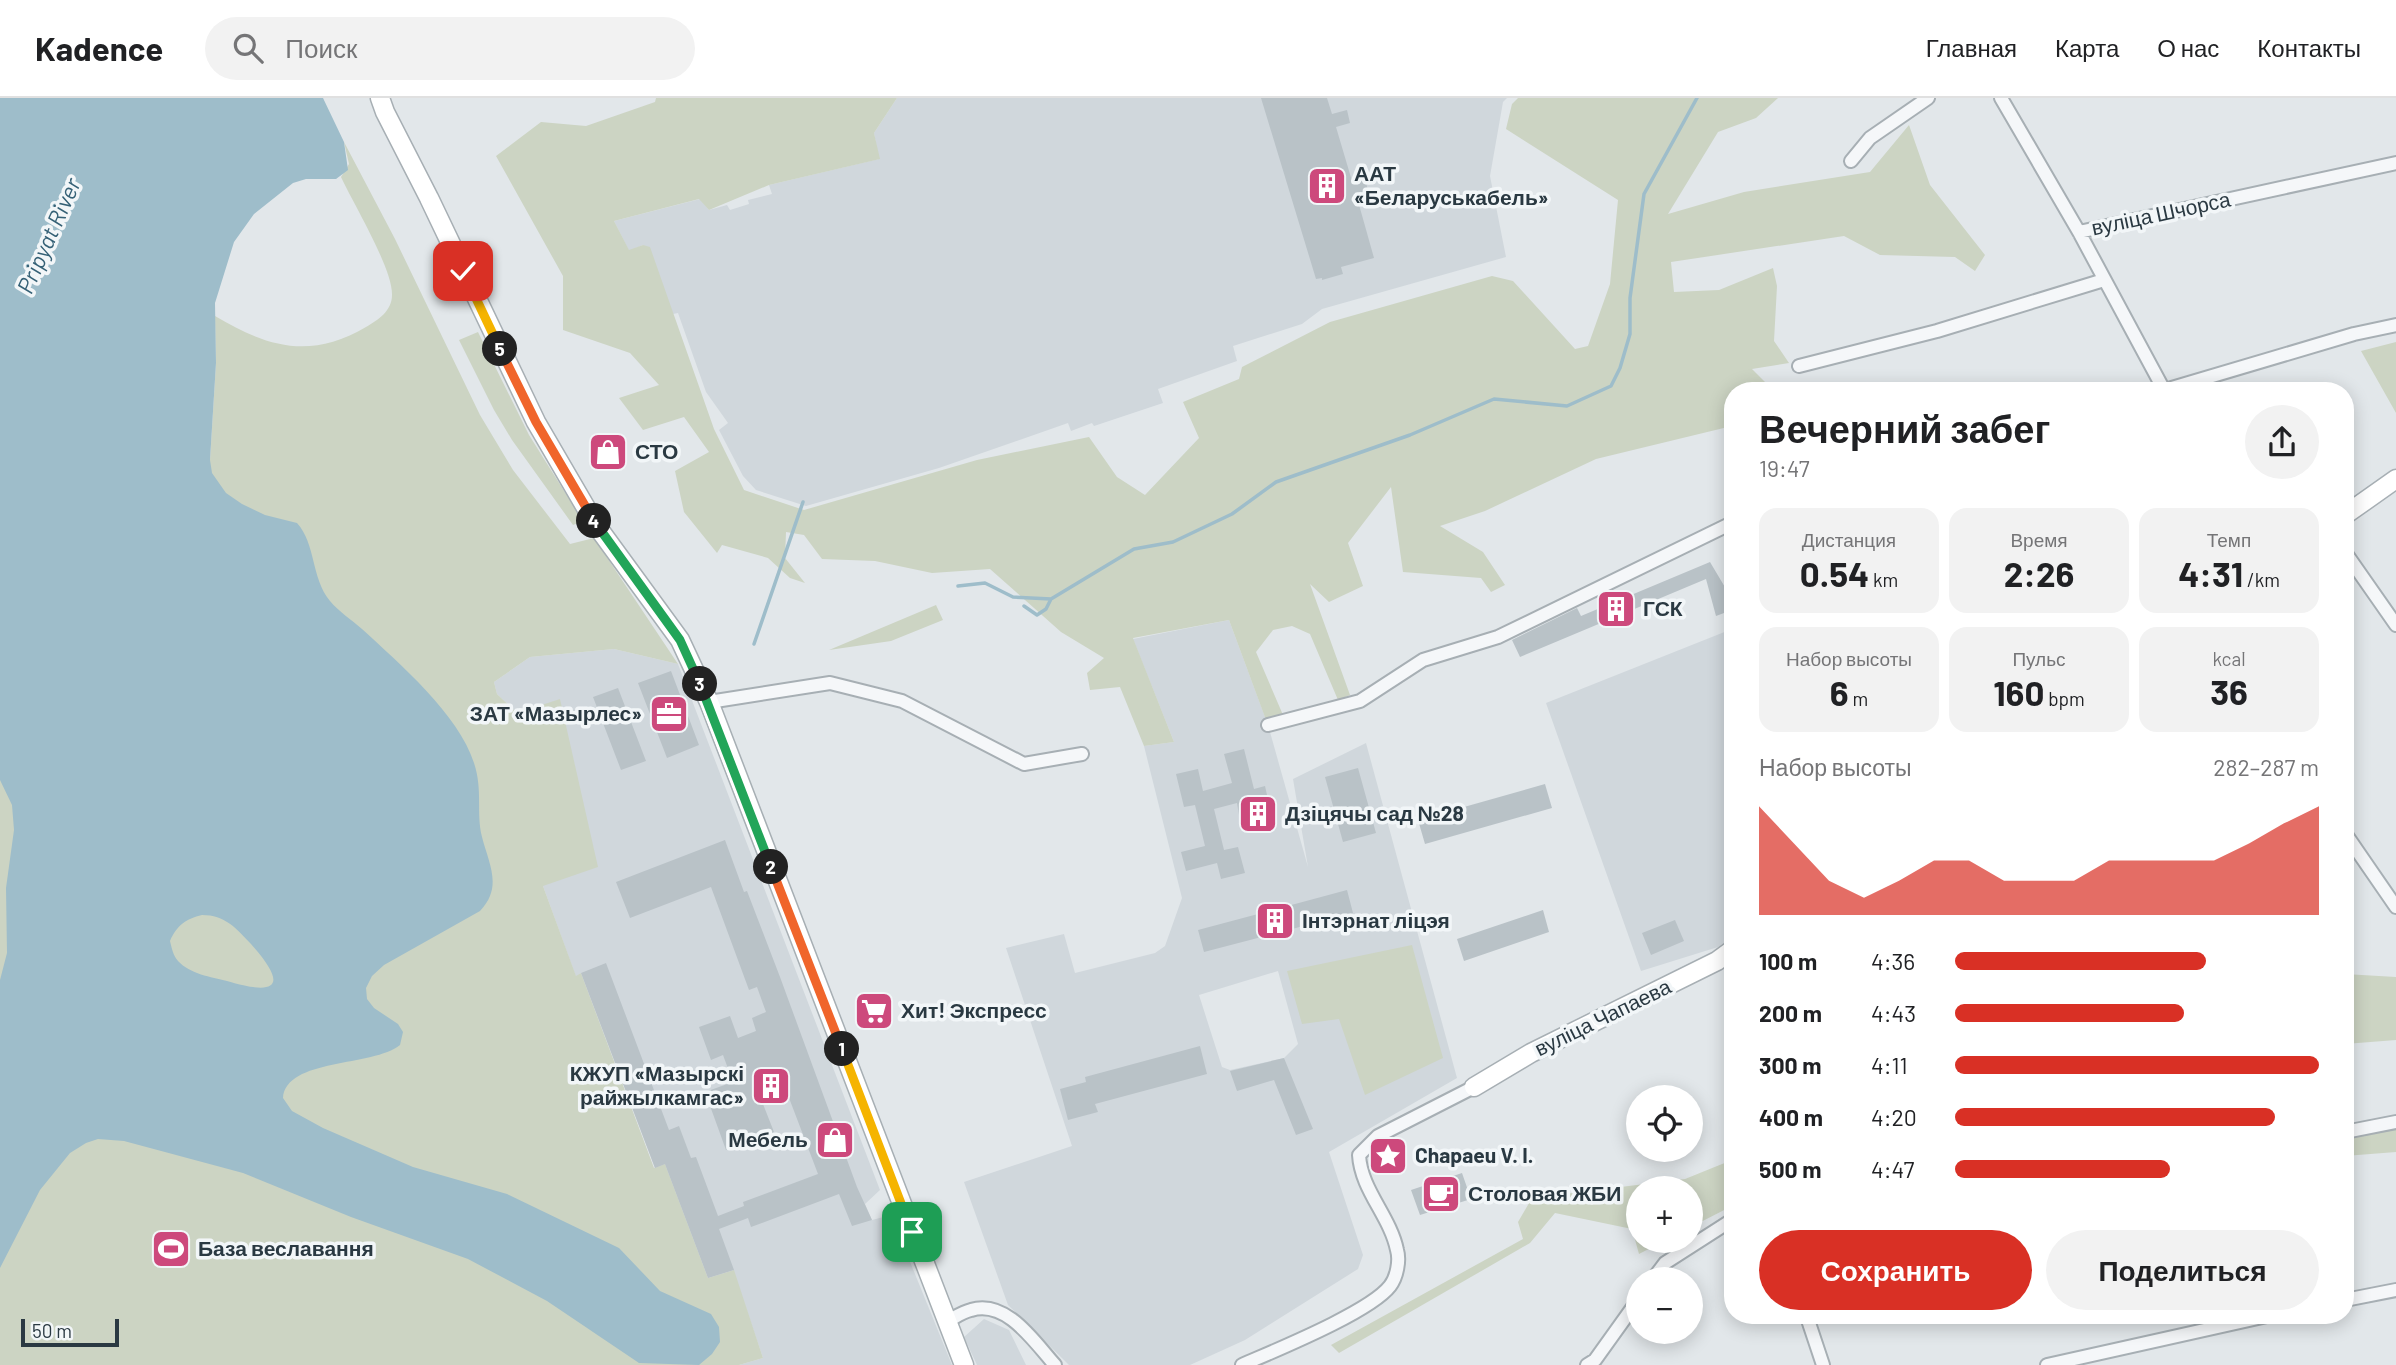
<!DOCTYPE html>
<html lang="ru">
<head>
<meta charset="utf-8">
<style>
	body { margin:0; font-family:Barlow,sans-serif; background:#f2f2f2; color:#202124; height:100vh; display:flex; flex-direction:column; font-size:26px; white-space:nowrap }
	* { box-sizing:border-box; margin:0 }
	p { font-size:23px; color:#757577 }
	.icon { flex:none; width:38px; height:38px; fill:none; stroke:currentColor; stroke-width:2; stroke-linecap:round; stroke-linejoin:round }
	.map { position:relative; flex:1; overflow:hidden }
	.sheet { position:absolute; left:1724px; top:284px; width:630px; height:942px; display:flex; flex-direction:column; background:#fff; border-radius:28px; box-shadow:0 4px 18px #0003 }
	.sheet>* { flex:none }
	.controls { position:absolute; left:1626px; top:987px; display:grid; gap:14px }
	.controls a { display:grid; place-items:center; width:77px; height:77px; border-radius:50%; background:#fff; box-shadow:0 4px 18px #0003; font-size:35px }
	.scale { position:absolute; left:21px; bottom:18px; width:98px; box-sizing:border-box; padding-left:7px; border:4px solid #2a3942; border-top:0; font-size:19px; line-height:24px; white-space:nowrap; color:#2a3942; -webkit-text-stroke:5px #f2f6f8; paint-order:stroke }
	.pin { position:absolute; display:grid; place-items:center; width:60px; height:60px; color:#fff; margin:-30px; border-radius:14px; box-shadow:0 4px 10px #0006 }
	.km { position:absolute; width:35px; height:35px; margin:-18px; border-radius:50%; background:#222; color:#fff; font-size:19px; line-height:35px; text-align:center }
	.round { display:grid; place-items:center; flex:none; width:74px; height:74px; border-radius:37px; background:#f2f2f2 }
	.headline { display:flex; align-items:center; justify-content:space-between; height:119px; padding:0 35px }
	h1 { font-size:38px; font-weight:700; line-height:52px }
	.stats { display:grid; grid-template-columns:repeat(3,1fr); gap:10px; height:119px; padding:7px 35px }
	.stats div { display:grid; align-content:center; border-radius:18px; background:#f2f2f2; text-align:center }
	.stats b { font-size:35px; font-weight:700 }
	.stats small { font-size:19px; font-weight:400 }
	.stats p { font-size:19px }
	.chart { height:196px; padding:14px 35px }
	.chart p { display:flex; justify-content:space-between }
	.chart svg { width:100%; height:126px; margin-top:7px; fill:#d93025; opacity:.7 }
	.button { display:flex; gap:14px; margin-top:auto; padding:14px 35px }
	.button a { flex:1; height:80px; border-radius:42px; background:#d93025; color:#fff; font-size:28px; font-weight:700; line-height:80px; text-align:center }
	.button a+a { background:#f2f2f2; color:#202124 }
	ul { padding:0 35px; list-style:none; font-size:23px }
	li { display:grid; grid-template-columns:112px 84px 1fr; align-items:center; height:52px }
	li i { height:18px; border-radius:9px; background:#d93025 }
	header { display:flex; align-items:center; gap:42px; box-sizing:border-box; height:98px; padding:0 35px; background:#fff; border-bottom:2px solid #e0e0e0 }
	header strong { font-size:33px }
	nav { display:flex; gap:38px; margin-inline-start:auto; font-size:24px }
	.search { width:490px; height:63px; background:#f2f2f2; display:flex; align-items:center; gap:18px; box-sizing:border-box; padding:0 24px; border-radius:38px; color:#757577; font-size:26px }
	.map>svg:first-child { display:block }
	.built { fill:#d0d7dc; fill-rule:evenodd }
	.green { fill:#ccd4c3 }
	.water { fill:#9ebdca; fill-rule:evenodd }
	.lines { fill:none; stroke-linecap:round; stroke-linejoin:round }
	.stream { stroke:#9ebdca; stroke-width:3.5 }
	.building { fill:#b9c2c7 }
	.street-casing { stroke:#a7afb4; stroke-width:16 }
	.secondary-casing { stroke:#a7afb4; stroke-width:21 }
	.street { stroke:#f5f7f9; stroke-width:12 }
	.secondary { stroke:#fff; stroke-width:18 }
	.split-1-casing { stroke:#fff; stroke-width:14 }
	.split-2-casing { stroke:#fff; stroke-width:14 }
	.split-3-casing { stroke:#fff; stroke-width:14 }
	.split-4-casing { stroke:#fff; stroke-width:14 }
	.split-5-casing { stroke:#fff; stroke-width:14 }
	.split-6-casing { stroke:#fff; stroke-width:14 }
	.split-1 { stroke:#f5b400; stroke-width:9 }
	.split-2 { stroke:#f0652b; stroke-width:9 }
	.split-3 { stroke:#22a559; stroke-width:9 }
	.split-4 { stroke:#22a559; stroke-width:9 }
	.split-5 { stroke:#f0652b; stroke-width:9 }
	.split-6 { stroke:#f5b400; stroke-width:9 }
	.labels { text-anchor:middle; stroke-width:7; stroke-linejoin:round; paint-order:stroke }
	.poi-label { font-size:21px; font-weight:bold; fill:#2a3942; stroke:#f2f6f8; text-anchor:start }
	.street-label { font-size:21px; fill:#2a3942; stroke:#f2f6f8 }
	.water-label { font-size:23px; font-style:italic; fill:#356176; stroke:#f2f6f8 }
</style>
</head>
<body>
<header>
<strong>Kadence</strong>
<div class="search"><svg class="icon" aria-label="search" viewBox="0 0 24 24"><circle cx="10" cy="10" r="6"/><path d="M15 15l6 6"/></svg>Поиск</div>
<nav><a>Главная</a><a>Карта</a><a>О нас</a><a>Контакты</a></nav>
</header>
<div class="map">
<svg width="2396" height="1267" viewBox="0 0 2396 1267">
	<rect width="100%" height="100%" fill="#e2e7ea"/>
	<path class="built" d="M 897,0 L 1507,0 L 1503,4 L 1490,78 L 1506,159 L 1322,211 L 1302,226 L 1233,248 L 1237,263 L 1158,291 L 1163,305 L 1094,328 L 1092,325 L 1071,333 L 1068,325 L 939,370 L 806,408 L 756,392 L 743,378 L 719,332 L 728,325 L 706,294 L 678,215 L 673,216 L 643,147 L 629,153 L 614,123 L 700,101 L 709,112 L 727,107 L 730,112 L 749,106 L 748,102 L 772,96 L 769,87 L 879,61 L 874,35 Z
		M 1229,522 L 1268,627 L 1308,769 L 1293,681 L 1366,645 L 1457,980 L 1329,1054 L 1363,1157 L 1358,1171 L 1245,1242 L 1190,1267 L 1069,1267 L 1008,1207 L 964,1084 L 1072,1048 L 1006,850 L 1064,836 L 1075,875 L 1155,855 L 1165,848 L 1182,800 L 1144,648 L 1174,644 L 1133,541 ZM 1278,873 L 1298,946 L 1284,960 L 1230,972 L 1222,969 L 1199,897 Z
		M 1732,531 L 1732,839 L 1718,849 L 1641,873 L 1546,605 Z
		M 614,551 L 678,566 L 880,1092 L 865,1106 L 872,1122 L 891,1117 L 952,1267 L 739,1267 L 763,1260 L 733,1172 L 708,1180 L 665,1067 L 655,1070 L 581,875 L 576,879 L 543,788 L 560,602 L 517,615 L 497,596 L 494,584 L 530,559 Z
		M 984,1221 L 1009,1232 L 1026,1267 L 977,1267 L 964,1239 Z"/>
	<path class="green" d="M 656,0 L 897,0 L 874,35 L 880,61 L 769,87 L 709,112 L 699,101 L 614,123 L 629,152 L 643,147 L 650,149 L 714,331 L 744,392 L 804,412 L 977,362 L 1089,339 L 1117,379 L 1145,397 L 1199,340 L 1183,304 L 1239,281 L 1242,269 L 1330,224 L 1492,178 L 1513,183 L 1575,251 L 1588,248 L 1610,186 L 1618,102 L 1506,31 L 1512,6 L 1518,0 L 1778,0 L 1756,20 L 1718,34 L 1668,116 L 1744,94 L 1870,74 L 1909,27 L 1930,87 L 1985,157 L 1975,173 L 1955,159 L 1880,157 L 1844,138 L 1671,164 L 1674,194 L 1719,192 L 1773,170 L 1777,188 L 1774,243 L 1789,265 L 1752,271 L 1773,292 L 1732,292 L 1732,328 L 1596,361 L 1485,413 L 1440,428 L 1483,454 L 1505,487 L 1491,494 L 1481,480 L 1403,474 L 1391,389 L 1348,445 L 1363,488 L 1329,504 L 1310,486 L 1350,597 L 1338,602 L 1310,536 L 1292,528 L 1273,532 L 1256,554 L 1283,617 L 1266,622 L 1229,522 L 1133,540 L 1174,644 L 1144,648 L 1120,589 L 1090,592 L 1087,575 L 1104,560 L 1061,534 L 990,471 L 932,475 L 875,463 L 822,461 L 804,437 L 786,434 L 785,460 L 805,485 L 790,480 L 768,460 L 722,447 L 717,455 L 684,414 L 675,373 L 709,354 L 684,319 L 643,332 L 619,300 L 659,287 L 630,255 L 563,232 L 563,178 L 496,58 L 541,24 L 586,28 L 655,4 Z
		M 344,44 L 395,141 L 480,317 L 513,372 L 570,446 L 594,440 L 678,566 L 614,551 L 530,559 L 494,584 L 497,596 L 517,615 L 560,601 L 598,769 L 543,788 L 576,878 L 581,875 L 654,1070 L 665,1066 L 708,1180 L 734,1172 L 763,1260 L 739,1267 L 0,1267 L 0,524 L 210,362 L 216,265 L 215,218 C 267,249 310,262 366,229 C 378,222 392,213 392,197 C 393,171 353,105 341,79 L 349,66 Z
		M 478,234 L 529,337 L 583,423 L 573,427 L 512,342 L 494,312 L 459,242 Z
		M 2396,244 L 2396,315 L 2361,253 Z
		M 936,507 L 943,522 L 891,543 L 829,552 Z
		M 1412,847 L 1443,960 L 1365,997 L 1339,921 L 1302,926 L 1287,873 Z
		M 2345,876 L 2396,879 L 2396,942 L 2345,946 Z
		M 2396,1031 L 2396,1054 L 2345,1058 L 2345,1040 Z
		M 1732,1062 L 1732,1108 L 1691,1129 L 1690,1090 L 1638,1090 L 1638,1143 L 1664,1143 L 1639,1156 L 1632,1131 L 1555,1115 L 1530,1145 L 1339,1255 L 1331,1247 L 1523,1141 L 1518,1124 L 1532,1100 L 1685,1081 Z"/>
	<path class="water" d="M 0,0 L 323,0 L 344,44 L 348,72 L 336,81 L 306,81 L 293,85 L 254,116 L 234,144 L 215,205 L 216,265 L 210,362 L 212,375 L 226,395 L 242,406 L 265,417 L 297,425 C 316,446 311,480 330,503 C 339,514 351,521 362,531 C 399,565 459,617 474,665 C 483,692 476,714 482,739 C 489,766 503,789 480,813 L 384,867 L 372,878 L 366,890 L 367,901 L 374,910 L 398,926 L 403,934 L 400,947 C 373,969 286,960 283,1000 L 292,1013 L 323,1030 L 413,1069 L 507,1096 L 619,1150 L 660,1193 L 711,1216 L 719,1229 L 720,1244 L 712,1256 L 699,1267 L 639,1265 L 547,1203 L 468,1161 L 351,1119 L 243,1075 L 124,1043 L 98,1041 L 86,1045 L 70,1055 L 40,1092 L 0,1170 L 0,882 L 7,855 L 6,790 L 14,732 L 12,707 L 0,682 ZM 202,817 C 225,817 236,830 251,846 C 287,886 280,899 227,883 C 211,879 190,876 178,863 C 173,857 172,851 170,843 C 177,827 186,821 202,817 Z"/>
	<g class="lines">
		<path class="stream" d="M 958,488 L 985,485 L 1013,499 L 1051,501 L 1134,451 L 1173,444 L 1232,416 L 1276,384 L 1410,337 L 1494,301 L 1567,308 L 1611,288 L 1620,270 L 1630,236 L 1630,200 L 1644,96 L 1697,0
			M 1024,508 L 1037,517 L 1046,511 L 1051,501
			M 754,546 L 803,404"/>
	</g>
	<path class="building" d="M 1261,0 L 1327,0 L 1332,16 L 1347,12 L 1350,25 L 1336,29 L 1352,83 L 1365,80 L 1368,93 L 1356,96 L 1374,160 L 1341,169 L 1343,176 L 1322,182 L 1322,180 L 1316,181 Z
		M 619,343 L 623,352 L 597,366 L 593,357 Z
		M 1710,464 L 1732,501 L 1732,512 L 1716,518 L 1706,481 L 1520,559 L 1512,542 L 1577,510 L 1581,518 Z
		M 671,573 L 699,647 L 667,660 L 638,585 Z
		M 618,590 L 646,663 L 621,672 L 593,599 Z
		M 1244,651 L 1254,691 L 1265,688 L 1271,715 L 1249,721 L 1248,715 L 1239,717 L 1237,705 L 1214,711 L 1224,752 L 1238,749 L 1245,775 L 1221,781 L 1217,765 L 1186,773 L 1181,754 L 1205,748 L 1195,707 L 1184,709 L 1176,676 L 1198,671 L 1203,693 L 1232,685 L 1224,656 Z
		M 1358,670 L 1376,735 L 1343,744 L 1325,679 Z
		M 1545,686 L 1552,710 L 1425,746 L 1418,722 Z
		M 725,742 L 744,794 L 747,793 L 780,879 L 857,1089 L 872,1122 L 852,1128 L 839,1096 L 751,1129 L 748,1120 L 719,1131 L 734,1172 L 708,1180 L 665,1066 L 655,1070 L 581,875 L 606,865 L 669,1032 L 679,1028 L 691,1060 L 696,1059 L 718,1118 L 744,1108 L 743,1104 L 818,1076 L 786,992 L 761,1001 L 774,1034 L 726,1052 L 705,994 L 733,984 L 723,957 L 711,962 L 699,929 L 730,918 L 738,940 L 756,933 L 752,920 L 766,914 L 757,889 L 749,892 L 711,789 L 630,820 L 616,784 Z
		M 1347,792 L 1353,815 L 1204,854 L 1198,832 Z
		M 1543,812 L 1549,834 L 1464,863 L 1457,841 Z
		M 1675,822 L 1684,843 L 1651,857 L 1642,835 Z
		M 1200,948 L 1207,976 L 1095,1006 L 1098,1014 L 1068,1022 L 1060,991 L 1086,984 L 1085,979 Z
		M 1284,960 L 1313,1031 L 1296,1037 L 1274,982 L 1237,993 L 1230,973 Z
		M 1462,1075 L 1471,1101 L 1420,1117 L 1411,1092 Z
		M 182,1133 L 190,1163 L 160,1170 L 153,1138 Z"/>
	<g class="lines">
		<g class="street-casing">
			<path id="street" d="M 2001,0 L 2079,134 L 2164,292
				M 1851,63 L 1870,40 L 1928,0
				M 2079,134 L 2396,65
				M 1799,268 L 1937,233 L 2104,182
				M 2165,292 L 2354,236 L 2396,227
				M 2345,454 L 2396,527
				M 709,604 L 830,585 L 902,603 L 1024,666 L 1082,656
				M 1268,627 L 1360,603 L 1423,562 L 1498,539 L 1732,425
				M 2345,735 L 2396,809
				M 2345,1034 L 2396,1024
				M 1653,1181 L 1665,1165 L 1732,1122
				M 2345,1202 L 2396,1192
				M 1806,1216 L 1823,1267
				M 946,1224 C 954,1220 962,1214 971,1212 C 1007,1201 1035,1245 1055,1267
				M 1242,1267 C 1276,1252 1370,1214 1390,1188 C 1397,1179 1400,1162 1397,1152 C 1390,1118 1361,1092 1359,1057 L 1378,1038 L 1474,989
				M 1587,1267 L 1595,1262 L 1638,1202
				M 2047,1267 L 2276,1216"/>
		</g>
		<g class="secondary-casing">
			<path id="secondary" d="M 380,0 L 385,14 L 429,100 L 536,324 L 596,427 L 680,542 L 709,604 L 964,1267
				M 2345,417 L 2396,381
				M 1474,989 L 1531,955 L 1717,863 L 1732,852"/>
		</g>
		<use href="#street" class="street"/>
		<use href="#secondary" class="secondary"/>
	</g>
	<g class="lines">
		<g class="split-1-casing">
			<path id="split-1" d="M 842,951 L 912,1134"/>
		</g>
		<g class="split-2-casing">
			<path id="split-2" d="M 771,769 L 842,951"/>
		</g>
		<g class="split-3-casing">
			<path id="split-3" d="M 700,586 L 771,769"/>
		</g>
		<g class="split-4-casing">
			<path id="split-4" d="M 594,423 L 680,542 L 700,586"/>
		</g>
		<g class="split-5-casing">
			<path id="split-5" d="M 500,251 L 536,324 L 594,423"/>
		</g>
		<g class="split-6-casing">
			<path id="split-6" d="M 463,173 L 500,251"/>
		</g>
		<use href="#split-1" class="split-1"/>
		<use href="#split-2" class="split-2"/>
		<use href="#split-3" class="split-3"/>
		<use href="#split-4" class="split-4"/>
		<use href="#split-5" class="split-5"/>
		<use href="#split-6" class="split-6"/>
	</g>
	<defs>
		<g id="building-square" transform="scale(2.0125)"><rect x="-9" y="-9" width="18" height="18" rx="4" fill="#cd497c" stroke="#f2f6f8"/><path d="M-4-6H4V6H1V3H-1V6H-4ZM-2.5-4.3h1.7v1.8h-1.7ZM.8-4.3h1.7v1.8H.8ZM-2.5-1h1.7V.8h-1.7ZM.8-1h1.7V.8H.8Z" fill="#fff"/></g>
		<g id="shop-square" transform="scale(2.0125)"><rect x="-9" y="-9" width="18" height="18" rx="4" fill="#cd497c" stroke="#f2f6f8"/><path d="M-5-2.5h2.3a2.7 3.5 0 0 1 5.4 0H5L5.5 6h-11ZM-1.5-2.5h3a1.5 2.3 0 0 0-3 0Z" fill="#fff"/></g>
		<g id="office-square" transform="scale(2.0125)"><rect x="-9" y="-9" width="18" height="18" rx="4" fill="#cd497c" stroke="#f2f6f8"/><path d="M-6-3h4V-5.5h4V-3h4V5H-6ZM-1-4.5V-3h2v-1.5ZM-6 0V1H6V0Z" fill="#fff"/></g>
		<g id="supermarket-square" transform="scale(2.0125)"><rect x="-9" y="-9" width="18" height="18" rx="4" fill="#cd497c" stroke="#f2f6f8"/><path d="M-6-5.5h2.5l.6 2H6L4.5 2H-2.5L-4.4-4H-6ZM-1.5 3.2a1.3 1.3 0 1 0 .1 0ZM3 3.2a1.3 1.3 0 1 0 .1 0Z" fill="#fff"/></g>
		<g id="sight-square" transform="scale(2.0125)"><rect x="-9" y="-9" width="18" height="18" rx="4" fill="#cd497c" stroke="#f2f6f8"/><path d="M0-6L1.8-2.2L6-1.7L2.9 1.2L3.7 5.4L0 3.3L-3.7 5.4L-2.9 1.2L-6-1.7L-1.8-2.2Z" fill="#fff"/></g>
		<g id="cafe-square" transform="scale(2.0125)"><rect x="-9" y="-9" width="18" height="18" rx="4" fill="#cd497c" stroke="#f2f6f8"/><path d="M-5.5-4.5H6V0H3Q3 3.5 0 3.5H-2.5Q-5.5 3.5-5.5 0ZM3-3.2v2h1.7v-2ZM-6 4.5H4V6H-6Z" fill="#fff"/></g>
		<g id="stadium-square" transform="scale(2.0125)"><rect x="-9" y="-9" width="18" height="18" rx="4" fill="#cd497c" stroke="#f2f6f8"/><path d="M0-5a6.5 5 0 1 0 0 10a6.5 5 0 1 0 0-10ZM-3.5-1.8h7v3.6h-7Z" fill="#fff"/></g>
	</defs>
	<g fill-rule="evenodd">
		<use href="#building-square" x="1327" y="88"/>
		<use href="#shop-square" x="608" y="354"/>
		<use href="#building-square" x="1616" y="511"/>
		<use href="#office-square" x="669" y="616"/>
		<use href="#building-square" x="1258" y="716"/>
		<use href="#building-square" x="1275" y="823"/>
		<use href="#supermarket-square" x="874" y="913"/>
		<use href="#building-square" x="771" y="988"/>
		<use href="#shop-square" x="835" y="1042"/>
		<use href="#sight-square" x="1388" y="1058"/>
		<use href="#cafe-square" x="1441" y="1096"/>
		<use href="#stadium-square" x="171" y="1151"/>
	</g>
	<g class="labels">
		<g class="poi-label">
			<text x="1354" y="83">ААТ<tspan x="1354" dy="24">«Беларуськабель»</tspan></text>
			<text x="635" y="361">СТО</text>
			<text x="1643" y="518">ГСК</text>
			<text x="642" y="623" text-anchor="end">ЗАТ «Мазырлес»</text>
			<text x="1285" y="723">Дзіцячы сад №28</text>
			<text x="1302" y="830">Інтэрнат ліцэя</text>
			<text x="901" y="920">Хит! Экспресс</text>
			<text x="744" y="983" text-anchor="end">КЖУП «Мазырскі<tspan x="744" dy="24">райжылкамгас»</tspan></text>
			<text x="808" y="1049" text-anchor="end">Мебель</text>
			<text x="1415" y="1065">Chapaeu V. I.</text>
			<text x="1468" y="1103">Столовая ЖБИ</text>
			<text x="198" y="1158">База веславання</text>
		</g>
		<g class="street-label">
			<text transform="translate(2161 116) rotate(-12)" y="7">вуліца Шчорса</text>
			<text transform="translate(1603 920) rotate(-26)" y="7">вуліца Чапаева</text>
		</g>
		<g class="water-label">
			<text transform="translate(49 138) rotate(-66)" y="8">Pripyat River</text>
		</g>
	</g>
</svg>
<div class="controls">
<a><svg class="icon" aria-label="locate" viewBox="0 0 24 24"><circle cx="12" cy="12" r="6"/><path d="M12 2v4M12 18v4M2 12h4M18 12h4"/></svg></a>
<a>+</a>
<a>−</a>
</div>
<div class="scale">50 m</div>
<div class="pin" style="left:912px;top:1134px;background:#1e9e55"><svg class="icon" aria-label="arrive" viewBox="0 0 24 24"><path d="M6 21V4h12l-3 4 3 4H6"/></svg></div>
<div class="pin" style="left:463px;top:173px;background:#d93025"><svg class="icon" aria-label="check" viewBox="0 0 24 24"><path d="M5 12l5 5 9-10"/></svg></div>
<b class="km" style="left:842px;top:951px">1</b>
<b class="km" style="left:771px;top:769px">2</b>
<b class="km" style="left:700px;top:586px">3</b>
<b class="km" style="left:594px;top:423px">4</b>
<b class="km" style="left:500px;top:251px">5</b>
<section class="sheet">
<div class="headline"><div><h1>Вечерний забег</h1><p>19:47</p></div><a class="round"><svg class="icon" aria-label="share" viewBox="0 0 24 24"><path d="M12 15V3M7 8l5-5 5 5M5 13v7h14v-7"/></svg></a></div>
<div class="stats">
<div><p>Дистанция</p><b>0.54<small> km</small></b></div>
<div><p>Время</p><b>2:26</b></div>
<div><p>Темп</p><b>4:31<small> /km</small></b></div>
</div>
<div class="stats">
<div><p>Набор высоты</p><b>6<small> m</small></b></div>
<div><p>Пульс</p><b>160<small> bpm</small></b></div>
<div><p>kcal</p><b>36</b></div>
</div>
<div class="chart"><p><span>Набор высоты</span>282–287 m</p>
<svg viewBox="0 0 160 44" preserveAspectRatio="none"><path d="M0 44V6L10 19L20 32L30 38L40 32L50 25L60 25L70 32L80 32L90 32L100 25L110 25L120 25L130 25L140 19L150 12L160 6V44z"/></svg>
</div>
<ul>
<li><b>100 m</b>4:36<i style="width:69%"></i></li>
<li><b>200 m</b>4:43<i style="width:63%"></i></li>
<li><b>300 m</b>4:11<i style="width:100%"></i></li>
<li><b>400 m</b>4:20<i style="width:88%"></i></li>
<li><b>500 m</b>4:47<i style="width:59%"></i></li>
</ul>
<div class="button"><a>Сохранить</a><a>Поделиться</a></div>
</section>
</div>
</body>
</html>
